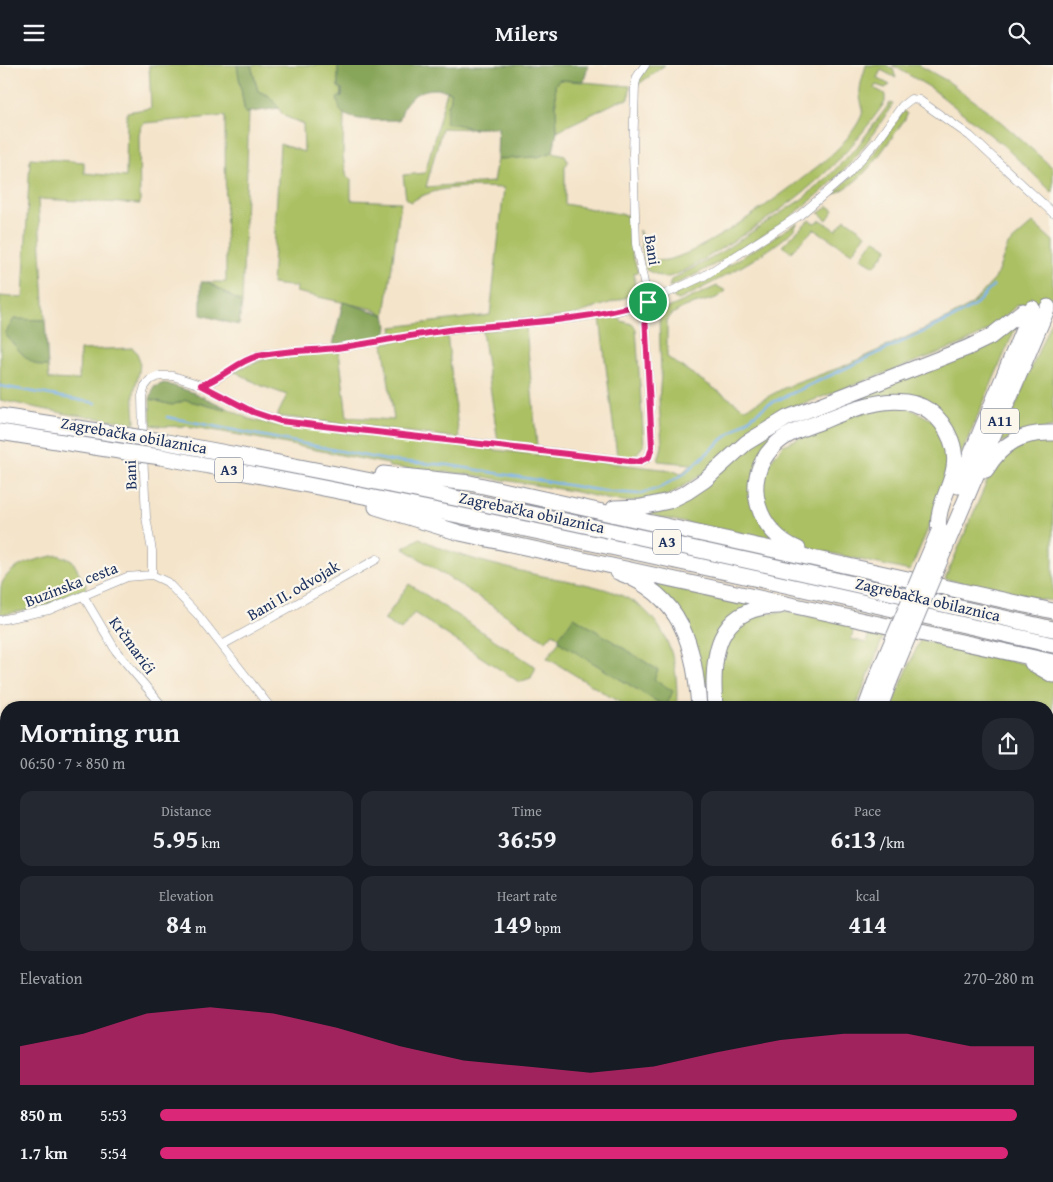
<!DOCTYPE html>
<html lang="en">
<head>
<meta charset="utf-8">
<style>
	body { margin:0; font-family:"Gentium Book Plus",serif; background:#242831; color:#f1f3f6; height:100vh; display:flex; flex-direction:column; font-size:19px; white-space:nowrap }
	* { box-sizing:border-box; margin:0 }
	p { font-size:16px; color:#9ea1a6 }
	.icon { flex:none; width:28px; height:28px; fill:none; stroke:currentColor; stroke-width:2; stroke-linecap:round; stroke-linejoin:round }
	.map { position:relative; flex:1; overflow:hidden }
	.side { position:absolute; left:0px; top:636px; width:1054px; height:481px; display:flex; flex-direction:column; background:#171b24; border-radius:20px 20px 0 0; box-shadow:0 1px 4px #0004 }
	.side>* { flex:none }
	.pin { position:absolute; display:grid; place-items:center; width:42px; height:42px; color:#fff; margin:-21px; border:2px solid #fff; border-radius:50%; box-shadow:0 1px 5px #0007 }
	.round { display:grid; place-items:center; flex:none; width:52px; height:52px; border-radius:20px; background:#242831 }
	.summary { display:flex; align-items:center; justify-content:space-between; height:85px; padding:0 20px }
	h1 { font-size:28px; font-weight:600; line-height:38px }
	.metrics { display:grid; grid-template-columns:repeat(3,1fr); gap:8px; height:85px; padding:5px 20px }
	.metrics div { display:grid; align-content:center; border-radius:12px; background:#242831; text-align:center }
	.metrics b { font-size:25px; font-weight:600 }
	.metrics small { font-size:14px; font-weight:400 }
	.metrics p { font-size:14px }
	.chart { height:140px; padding:10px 20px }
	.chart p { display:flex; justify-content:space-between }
	.chart svg { width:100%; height:90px; margin-top:5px; fill:#db2777; opacity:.7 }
	ul { padding:0 20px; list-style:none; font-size:16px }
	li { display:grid; grid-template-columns:80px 60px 1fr; align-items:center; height:38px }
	li i { height:12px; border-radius:6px; background:#db2777 }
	header { display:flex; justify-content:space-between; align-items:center; height:65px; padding:0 20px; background:#171b24; font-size:22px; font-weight:600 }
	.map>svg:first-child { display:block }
	.green { fill:#abc064; stroke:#637861 }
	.forest { fill:#88a65a; stroke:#526a5c }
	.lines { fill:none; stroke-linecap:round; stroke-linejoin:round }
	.stream { stroke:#7bb2ea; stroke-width:2.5 }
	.minor-casing { stroke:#888a94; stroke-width:9 }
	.motorway-casing { stroke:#888a94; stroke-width:17 }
	.minor { stroke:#fff; stroke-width:8 }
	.motorway { stroke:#fff; stroke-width:15 }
	.motorway-bridge-casing { stroke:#888a94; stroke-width:17; stroke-linecap:butt }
	.motorway-bridge { stroke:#fff; stroke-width:15 }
	.route-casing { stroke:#fff; stroke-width:10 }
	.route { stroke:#db2777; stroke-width:6 }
	.labels { text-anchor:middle; stroke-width:4.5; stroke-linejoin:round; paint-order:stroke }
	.shield { fill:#fbf7ec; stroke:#5e6b89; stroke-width:1 }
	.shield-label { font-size:15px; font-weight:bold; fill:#1b2f5e }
	.street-label { font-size:16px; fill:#1b2f5e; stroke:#fbf7ec }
</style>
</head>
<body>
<header><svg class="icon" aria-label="menu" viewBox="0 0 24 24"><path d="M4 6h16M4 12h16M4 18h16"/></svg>Milers<svg class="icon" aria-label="search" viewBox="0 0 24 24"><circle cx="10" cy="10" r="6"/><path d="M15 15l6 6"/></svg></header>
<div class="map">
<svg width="1053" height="1117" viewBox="0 0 1053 1117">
	<rect width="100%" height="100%" fill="#fbf7ec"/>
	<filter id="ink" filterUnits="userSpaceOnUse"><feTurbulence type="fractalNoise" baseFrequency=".02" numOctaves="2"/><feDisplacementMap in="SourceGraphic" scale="10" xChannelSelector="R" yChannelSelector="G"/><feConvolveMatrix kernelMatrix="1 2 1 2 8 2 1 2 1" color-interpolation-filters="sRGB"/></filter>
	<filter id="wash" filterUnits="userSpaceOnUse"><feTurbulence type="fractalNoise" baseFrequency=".0096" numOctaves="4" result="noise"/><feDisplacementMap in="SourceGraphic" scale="20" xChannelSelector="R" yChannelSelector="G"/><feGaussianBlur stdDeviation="1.12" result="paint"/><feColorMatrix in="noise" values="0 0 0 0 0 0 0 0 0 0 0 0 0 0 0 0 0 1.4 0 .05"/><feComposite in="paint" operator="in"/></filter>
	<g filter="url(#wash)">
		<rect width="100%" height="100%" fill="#f4e4ca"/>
		<path class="green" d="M 149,0 L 237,0 L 245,48 L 249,48 L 242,238 L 208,217 L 226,217 L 225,51 L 145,58 L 141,61 L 139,71 L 140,139 L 38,134 L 45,255 L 14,254 L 5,269 C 15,280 31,304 48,301 L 49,314 L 79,315 L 80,285 L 133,283 C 147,298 135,314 134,330 C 133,339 135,349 135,358 L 67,349 L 0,335 L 0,231 L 23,233 L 30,93 L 84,97 L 84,108 L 126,112 L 127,47 L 151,43 Z
			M 251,0 L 338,0 L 338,22 L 342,24 L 340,45 L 344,49 L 343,92 L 347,112 L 351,114 L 351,135 L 401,137 L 385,250 L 373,244 L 296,227 L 297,222 L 272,219 L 280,79 L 304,87 L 303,59 L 284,51 L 269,31 L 258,26 Z
			M 648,0 L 665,0 L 636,21 Z
			M 866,0 L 886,0 L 893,4 L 896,13 L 881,5 L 877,13 L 890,20 L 885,23 L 876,20 L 874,23 L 885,29 L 885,37 C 837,106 795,138 725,181 C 707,192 686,208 665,213 L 646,205 L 639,165 C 642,173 647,190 655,194 C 681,208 808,111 831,90 C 842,80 855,65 861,52 C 865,43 860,38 860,30 C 859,20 864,9 866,0 Z
			M 892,0 L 919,0 L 949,17 L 992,49 L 1053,103 L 1053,128 L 1003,80 L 931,23 Z
			M 559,15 L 630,21 L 629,34 L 619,36 L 557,66 L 555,20 Z
			M 447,26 L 450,27 L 451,35 L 448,40 C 456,58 455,60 475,64 L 442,63 L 426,122 L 493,117 L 497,94 L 537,92 L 553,87 L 565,90 L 568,97 L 565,101 L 565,139 L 631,151 L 632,189 L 638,207 L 634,208 L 635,223 L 630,231 L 574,250 L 398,270 L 393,268 L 392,262 L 490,250 L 504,123 C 474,122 438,119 411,137 L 406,133 L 403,110 L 425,108 Z
			M 890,38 L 893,39 C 877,63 860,89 840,109 C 799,152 724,198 669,222 L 671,215 L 712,193 L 802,134 L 827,113 L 857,82 Z
			M 904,46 L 907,49 L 905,54 C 885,81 866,116 834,129 L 873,89 Z
			M 828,141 L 834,145 L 827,155 L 819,148 Z
			M 845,154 L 866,169 L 852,188 L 814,164 L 791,187 L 782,181 L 809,155 L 814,158 L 821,155 L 836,165 Z
			M 797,158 C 794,176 705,222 685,232 L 679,235 L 674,233 L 673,230 L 705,215 Z
			M 1033,158 L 1053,176 L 1053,234 L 1016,241 L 991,264 L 962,279 L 785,346 L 757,362 L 704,408 L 669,430 L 632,437 L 611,435 L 572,426 L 465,409 L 389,402 L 388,399 C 323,387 258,372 193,362 C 179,360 165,363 151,360 L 150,334 L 172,340 L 186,335 L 225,345 L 225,342 L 249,354 L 274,360 L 671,405 L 681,409 L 692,399 L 658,396 L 662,381 L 659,336 L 661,309 L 659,254 L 664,245 L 717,221 L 726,226 L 716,233 L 684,242 L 671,250 L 667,256 L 667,292 L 745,344 L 784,323 L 844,301 L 946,254 L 971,240 L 995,214 L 1008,180 Z
			M 874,174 L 888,183 L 875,201 L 861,193 Z
			M 618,250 L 621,256 L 632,259 L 636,264 L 644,380 L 633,393 L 617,391 L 600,253 Z
			M 1053,251 L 1053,362 L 1001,377 L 1001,376 Z
			M 1018,257 L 960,392 L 922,337 L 796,361 L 754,404 L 775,478 L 637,447 L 653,446 L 776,363 Z
			M 526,262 L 537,382 L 498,377 L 482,266 Z
			M 447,269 L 459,373 L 277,351 L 287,330 L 262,321 L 234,306 L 268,293 L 339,286 L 347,352 L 394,355 L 383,278 Z
			M 903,340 L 934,356 L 950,387 L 939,438 L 910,506 L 804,482 L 783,471 L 762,438 L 763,406 L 783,380 L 874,342 Z
			M 1053,372 L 1053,536 L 1023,532 L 945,514 L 995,398 L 1009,383 Z
			M 420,473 C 449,490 500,501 533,509 C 586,521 644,520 668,579 C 677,599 677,621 677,642 L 627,642 L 547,593 L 559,577 L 666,642 L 654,614 L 658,605 L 574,552 L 559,572 L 553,568 L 546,576 L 403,483 Z
			M 58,490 L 72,495 L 86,520 L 85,525 L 47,542 L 0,550 C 0,541 0,530 1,521 C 8,499 38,494 58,490 Z
			M 638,511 L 755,536 L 725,559 L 711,642 L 703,642 L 697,587 Z
			M 409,519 L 536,602 L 531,613 L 519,617 L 414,548 L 401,565 L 384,555 Z
			M 785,546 L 855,560 L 851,574 L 866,578 L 870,566 L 885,567 L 856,642 L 720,642 L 718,599 L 730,569 L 749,552 Z
			M 920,575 L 1017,597 L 1028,600 L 1053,616 L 1053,697 L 1048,702 L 1048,642 L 891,642 Z
			M 1053,732 L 1053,824 L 1048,821 L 1048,737 Z
			M 1048,862 L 1053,866 L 1053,1117 L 1032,1117 L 1021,1111 L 1048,1111 Z
			M 605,1111 L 632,1111 L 632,1117 L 606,1117 Z
			M 707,1111 L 737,1111 L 734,1117 L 703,1117 Z
			M 960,1111 L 983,1111 L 987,1117 L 964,1117 Z"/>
		<path class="forest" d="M 237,0 L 251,0 L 258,26 L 269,31 L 279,43 L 245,48 Z
			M 338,0 L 588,0 L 584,16 L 559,15 L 555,20 L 557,66 L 553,87 L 537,92 L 497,94 L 498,62 C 490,62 481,64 473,63 C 463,62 455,58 445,58 L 448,40 L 451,35 L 450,27 C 436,21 417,24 407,37 C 403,41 402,49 399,55 C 386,55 348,58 340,45 C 339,42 338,37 337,33 L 342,31 L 342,24 L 338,22 Z
			M 201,217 L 208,217 L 242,238 L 239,260 C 226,258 215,253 201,250 Z
			M 343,237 L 385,250 C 386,256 389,264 384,269 C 376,277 344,278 333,280 Z
			M 14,254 L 45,255 L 48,301 C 31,304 15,280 5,269 Z
			M 164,318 L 192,327 L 225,342 L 225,345 L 186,335 L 172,340 L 150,334 L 154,322 Z
			M 574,552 L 658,605 L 654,614 L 673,626 L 666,642 L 559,577 L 559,572 Z"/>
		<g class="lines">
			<path class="stream" d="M 0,321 L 96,338
				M 167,352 L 391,396 L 448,400 L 609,427 L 639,429 L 659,423 L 684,409 L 723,374 L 767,340 L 955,252 L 974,241 L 993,221"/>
		</g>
	</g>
	<g filter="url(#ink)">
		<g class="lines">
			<g class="minor-casing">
				<path id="minor" d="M 645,0 L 637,12 L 635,20 L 633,89 L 636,179 L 648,237
					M 201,320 L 253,347 L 280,355 L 638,397 L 648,393 L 652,382 L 645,249 L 648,237
					M 143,373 L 142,331 L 145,321 L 150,315 L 159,311 L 173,311 L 201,320 L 211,317 L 248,295 L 266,289 L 336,283 L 442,266 L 574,253 L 618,246 L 648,237 L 704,211 L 800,150 L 848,109 L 877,76 L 902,41 L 911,34 L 919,35 L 970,71 L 1053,148
					M 143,387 L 146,452 L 152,486 L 152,510
					M 84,532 L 116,586 L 163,642
					M 0,555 L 49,545 L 127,512 L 152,510 L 167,517 L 198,550 L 270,642
					M 222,580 L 377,494
					M 0,807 L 6,807
					M 0,962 L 6,961
					M 172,1111 L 172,1117
					M 365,1111 L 366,1117"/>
			</g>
			<g class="motorway-casing">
				<path id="motorway" d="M 0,351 L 130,371
					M 0,367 L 132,388
					M 161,376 C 460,430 757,497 1053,564
					M 161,392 C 460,447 757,513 1053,580
					M 986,405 C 1002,378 1022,367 1053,368
					M 383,409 L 470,418 L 1053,546
					M 958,421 L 1032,243
					M 376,442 L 460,468 L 1053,597
					M 614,443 L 641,442 L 669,436 L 687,427 L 705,415 L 746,378 L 787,353 L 967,283 L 990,272 L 1023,246
					M 951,469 L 1048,242
					M 798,484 C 758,468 740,416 773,382 C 786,368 806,362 823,356 C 866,338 927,315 951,375 C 965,411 934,434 939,466
					M 618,507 C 683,531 694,580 699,642
					M 1032,598 L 1053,610
					M 715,642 C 711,592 715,541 780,541
					M 866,642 L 877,612
					M 880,642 L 890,615
					M 1048,707 L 1053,702
					M 1048,731 L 1053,726
					M 931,1111 L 935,1117
					M 947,1111 L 952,1117"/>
			</g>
			<use href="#minor" class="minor"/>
			<use href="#motorway" class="motorway"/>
			<g class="motorway-bridge-casing">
				<path id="motorway-bridge" d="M 130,371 L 161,376
					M 132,388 L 161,392
					M 877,612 L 939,466
					M 890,615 L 951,469"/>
			</g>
			<use href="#motorway-bridge" class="motorway-bridge"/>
		</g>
	</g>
	<g class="lines" filter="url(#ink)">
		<g class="route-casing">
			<path id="route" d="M 648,237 L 645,249 L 652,382 L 649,392 L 638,397 L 280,356 L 253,347 L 201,320 C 222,314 237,296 258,291 C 284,285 311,286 337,283 C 378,277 417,269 457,264 C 521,258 586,256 648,237 Z"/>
		</g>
		<use href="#route" class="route"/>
	</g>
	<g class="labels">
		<g class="shield">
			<rect x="981" y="343.5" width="38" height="25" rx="4"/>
			<rect x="215" y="392.5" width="28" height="25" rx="4"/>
			<rect x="653" y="464.5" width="28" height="25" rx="4"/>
		</g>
		<g class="shield-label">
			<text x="1000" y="361">A11</text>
			<text x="229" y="410">A3</text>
			<text x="667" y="482">A3</text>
		</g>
		<g class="street-label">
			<text transform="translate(653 185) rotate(81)" y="6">Bani</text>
			<text transform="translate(134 370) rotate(10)" y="6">Zagrebačka obilaznica</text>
			<text transform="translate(130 410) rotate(-92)" y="6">Bani</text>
			<text transform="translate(532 447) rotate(12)" y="6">Zagrebačka obilaznica</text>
			<text transform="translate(71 519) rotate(-21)" y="6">Buzinska cesta</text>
			<text transform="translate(293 525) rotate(-30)" y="6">Bani II. odvojak</text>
			<text transform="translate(928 534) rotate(13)" y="6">Zagrebačka obilaznica</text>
			<text transform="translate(133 580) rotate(54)" y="6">Krčmarići</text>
		</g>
	</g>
</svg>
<div class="pin" style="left:648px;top:237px;background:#1e9e55"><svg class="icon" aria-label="arrive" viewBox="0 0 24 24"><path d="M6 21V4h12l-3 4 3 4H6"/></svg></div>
<section class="side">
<div class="summary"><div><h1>Morning run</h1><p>06:50 · 7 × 850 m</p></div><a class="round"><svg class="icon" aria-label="share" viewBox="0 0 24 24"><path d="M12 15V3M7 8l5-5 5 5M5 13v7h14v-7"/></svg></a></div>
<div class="metrics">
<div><p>Distance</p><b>5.95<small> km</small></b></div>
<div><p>Time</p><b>36:59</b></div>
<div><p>Pace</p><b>6:13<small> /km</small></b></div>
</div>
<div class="metrics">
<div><p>Elevation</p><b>84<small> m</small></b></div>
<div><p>Heart rate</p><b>149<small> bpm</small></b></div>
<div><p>kcal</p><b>414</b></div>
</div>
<div class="chart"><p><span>Elevation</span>270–280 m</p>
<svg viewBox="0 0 160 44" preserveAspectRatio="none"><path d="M0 44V25L10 19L20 9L30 6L40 9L50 16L60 25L70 32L80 35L90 38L100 35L110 28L120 22L130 19L140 19L150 25L160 25V44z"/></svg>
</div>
<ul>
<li><b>850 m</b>5:53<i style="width:98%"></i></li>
<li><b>1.7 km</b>5:54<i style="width:97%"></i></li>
</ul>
</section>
</div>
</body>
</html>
